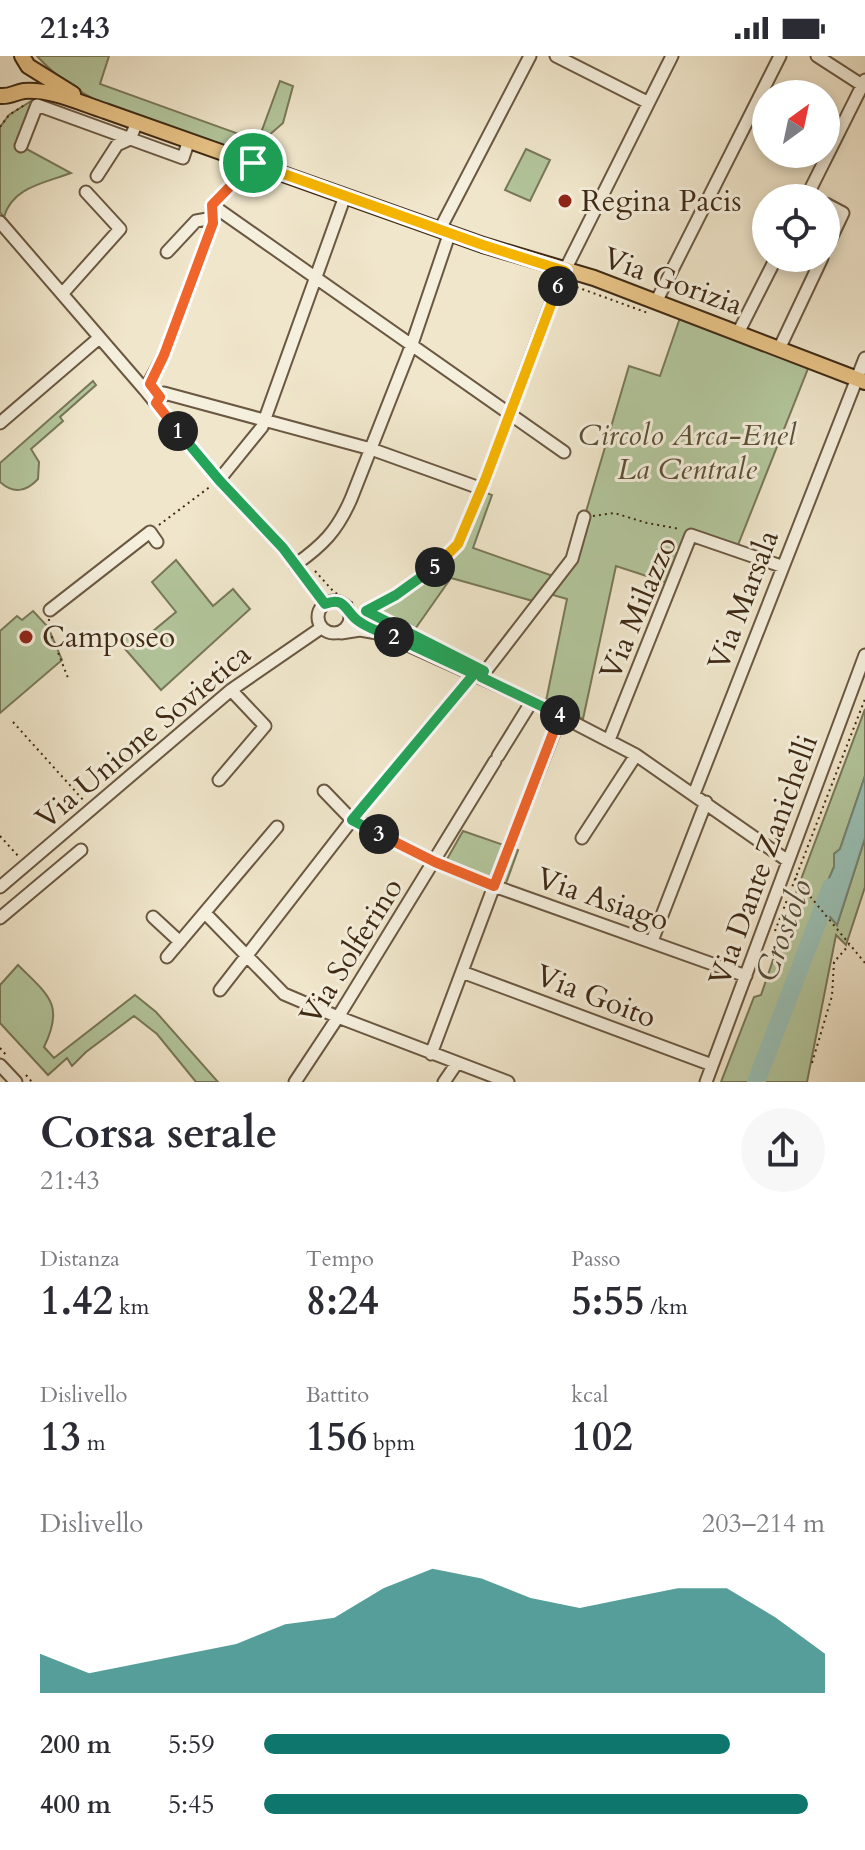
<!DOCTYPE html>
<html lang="it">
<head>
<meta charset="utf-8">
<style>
	body { margin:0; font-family:Cardo,serif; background:#f7f7f7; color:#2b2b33; height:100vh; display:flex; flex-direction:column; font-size:30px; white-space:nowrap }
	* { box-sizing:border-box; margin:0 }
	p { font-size:26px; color:#7c7c81 }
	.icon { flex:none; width:44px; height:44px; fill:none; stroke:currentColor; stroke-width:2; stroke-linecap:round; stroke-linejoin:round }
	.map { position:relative; height:1026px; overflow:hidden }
	.side { display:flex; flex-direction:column; background:#fff; flex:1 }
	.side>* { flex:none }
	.needle { width:52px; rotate:33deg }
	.tools { position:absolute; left:752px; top:24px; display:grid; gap:16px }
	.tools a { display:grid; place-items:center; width:88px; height:88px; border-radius:50%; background:#fff; box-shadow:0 4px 12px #0003; font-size:40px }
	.pin { position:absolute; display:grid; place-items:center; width:68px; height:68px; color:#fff; margin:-34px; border:4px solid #fff; border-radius:50%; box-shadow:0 2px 8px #0007 }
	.km { position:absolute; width:40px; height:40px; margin:-20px; border-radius:50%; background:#222; color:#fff; font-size:22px; line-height:40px; text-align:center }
	.round { display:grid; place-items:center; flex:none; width:84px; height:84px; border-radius:42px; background:#f7f7f7 }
	.summary { display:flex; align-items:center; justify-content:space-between; height:136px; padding:0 40px }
	h1 { font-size:44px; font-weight:700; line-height:60px }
	.figures { display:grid; grid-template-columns:repeat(3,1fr); gap:12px; height:136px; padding:8px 40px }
	.figures div { display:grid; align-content:center }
	.figures b { font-size:40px; font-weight:700 }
	.figures small { font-size:22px; font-weight:400 }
	.figures p { font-size:22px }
	.chart { height:224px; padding:16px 40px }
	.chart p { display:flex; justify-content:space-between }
	.chart svg { width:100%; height:144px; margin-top:8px; fill:#0f766e; opacity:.7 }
	ul { padding:0 40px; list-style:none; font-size:26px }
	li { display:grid; grid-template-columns:128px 96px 1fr; align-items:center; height:60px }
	li i { height:20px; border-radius:10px; background:#0f766e }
	.status { display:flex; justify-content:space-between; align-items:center; height:56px; padding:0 40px; background:#fff; direction:ltr }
	.status svg { height:22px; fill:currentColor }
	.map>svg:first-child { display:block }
	.green { fill:#b3c69c; stroke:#787858; stroke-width:2 }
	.water { fill:#9ac0b5; stroke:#758475; stroke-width:2 }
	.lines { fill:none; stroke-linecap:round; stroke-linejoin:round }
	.river { stroke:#9ac0b5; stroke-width:18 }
	.minor-casing { stroke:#6a5842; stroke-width:15 }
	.major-casing { stroke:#3e2914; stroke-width:18 }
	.path { stroke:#3e2914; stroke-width:2; stroke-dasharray:2 4; stroke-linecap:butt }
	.minor { stroke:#f5efdd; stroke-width:11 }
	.major { stroke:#e8c386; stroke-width:14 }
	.split-1-casing { stroke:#fff; stroke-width:16 }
	.split-2-casing { stroke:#fff; stroke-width:16 }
	.split-3-casing { stroke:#fff; stroke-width:16 }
	.split-4-casing { stroke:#fff; stroke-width:16 }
	.split-5-casing { stroke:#fff; stroke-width:16 }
	.split-6-casing { stroke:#fff; stroke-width:16 }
	.split-7-casing { stroke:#fff; stroke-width:16 }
	.split-1 { stroke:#f0652b; stroke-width:10 }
	.split-2 { stroke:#22a559; stroke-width:10 }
	.split-3 { stroke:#22a559; stroke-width:10 }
	.split-4 { stroke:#f0652b; stroke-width:10 }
	.split-5 { stroke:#22a559; stroke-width:10 }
	.split-6 { stroke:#f5b400; stroke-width:10 }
	.split-7 { stroke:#f5b400; stroke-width:10 }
	.poi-dot { fill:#8f2418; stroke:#f5efdd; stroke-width:3 }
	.labels { text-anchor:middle; stroke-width:6; stroke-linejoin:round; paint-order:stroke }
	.poi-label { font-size:30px; fill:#3e2914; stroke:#f5efdd; text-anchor:start }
	.street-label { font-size:30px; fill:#3e2914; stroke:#f5efdd }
	.park-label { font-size:30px; font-style:italic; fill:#5b5036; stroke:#f5efdd }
	.water-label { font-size:32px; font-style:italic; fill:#554f3c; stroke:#f5efdd }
</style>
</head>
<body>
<div class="status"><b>21:43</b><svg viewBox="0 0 49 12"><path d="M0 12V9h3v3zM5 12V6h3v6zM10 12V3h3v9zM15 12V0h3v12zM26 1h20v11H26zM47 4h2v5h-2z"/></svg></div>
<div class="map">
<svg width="865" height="1026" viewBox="0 0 865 1026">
	<rect width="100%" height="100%" fill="#f0e6cb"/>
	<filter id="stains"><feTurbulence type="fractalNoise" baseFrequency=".0025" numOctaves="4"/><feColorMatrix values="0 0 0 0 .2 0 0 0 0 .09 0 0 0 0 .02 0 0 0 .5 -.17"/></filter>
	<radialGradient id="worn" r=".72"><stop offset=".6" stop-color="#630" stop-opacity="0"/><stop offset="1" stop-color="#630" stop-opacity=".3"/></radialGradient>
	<path class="green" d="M 37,0 L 109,0 L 100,28 L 258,85 L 280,25 L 293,30 L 283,67 L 260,87 L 256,97 L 232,89 L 223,93 C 159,70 84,52 37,0 Z
		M 36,42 L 21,90 L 71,117 C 45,127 12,131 4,161 L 0,156 L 0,71 L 9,59 Z
		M 526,93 L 550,104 L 530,145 L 505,134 Z
		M 682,256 L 811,305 L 736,494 L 691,479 L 671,528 L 616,510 L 583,663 L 546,645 L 567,543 L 546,537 L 572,503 L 629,310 L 660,320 Z
		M 93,325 L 96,329 L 60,361 L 63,365 L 31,393 L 39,406 L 38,423 C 26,436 13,438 0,426 L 0,407 Z
		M 484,436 L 492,439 L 473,492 L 553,520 L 533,545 L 451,522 L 413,576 L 377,556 L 425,526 L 461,491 Z
		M 176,504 L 213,550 L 233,533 L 250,553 L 161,634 L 119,586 L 127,579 L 136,589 L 176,556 L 152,526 Z
		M 33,555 L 48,571 L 62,604 L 0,657 L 0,575 L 17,560 L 22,564 Z
		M 865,653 L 865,720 L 840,793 L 834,798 L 834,811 L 819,847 L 837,869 L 865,782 L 865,831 L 846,889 L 836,879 L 807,1026 L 721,1026 L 754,941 L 761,939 L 797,834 Z
		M 463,775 L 518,794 L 505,830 L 446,805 Z
		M 18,909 C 48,939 65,948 44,991 L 54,1002 L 135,939 L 156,956 L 218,1026 L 196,1026 L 157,978 L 134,960 L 86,996 L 72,1010 L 67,1002 L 48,1019 L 0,967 L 0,929 Z"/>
	<path class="water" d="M 865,720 L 865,782 L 837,869 L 818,847 L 834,811 L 834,798 L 840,793 Z"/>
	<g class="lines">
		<path class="river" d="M 756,1026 L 831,831"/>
		<g class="minor-casing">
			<path id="minor" d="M 556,0 L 647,46
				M 817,0 L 865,31
				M 21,90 L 37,49 L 183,102 L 189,84
				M 97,120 L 117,89 L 130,83 L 137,66
				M 806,142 L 865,24
				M 826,148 L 843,157 L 826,193
				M 212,149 L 564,396
				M 0,166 L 145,334 L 219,424 L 283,492 L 325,548
				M 440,173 L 530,0
				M 167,196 L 196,165 L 213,162
				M 62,238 L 120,173 L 86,136
				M 656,246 L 780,0
				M 738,277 L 776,202
				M 779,293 L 822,202
				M 145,334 L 164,299 L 213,167 L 212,149 L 253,107
				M 156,347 L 164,337 L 371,393 L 474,430
				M 0,367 L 99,282
				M 219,424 L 262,371 L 345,140
				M 485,424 L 559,226 L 672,0
				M 295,509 C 323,489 337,475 351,443 L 412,288 L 450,176
				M318 561a16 16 0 1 1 32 0a16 16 0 1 1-32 0Z
				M 50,554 L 150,476 L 157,486
				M 341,577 L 360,574 L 383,578 L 359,566 L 350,557
				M 383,578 L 532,645 L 636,699 L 788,805
				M 481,621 L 572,503 L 584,461
				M 609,684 L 691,479 L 781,510
				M 498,700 L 532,645
				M 219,724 L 265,670 L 231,634
				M 324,735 L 352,764 L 435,806 L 494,830 L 746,920
				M 694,738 L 865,302
				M 582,782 L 636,699
				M 510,788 L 561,659
				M 0,831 L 231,634 L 321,572
				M 205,857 L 284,938 L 338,961 L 508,1026
				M 153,861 L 180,886
				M 0,862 L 81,794
				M 652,885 L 706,746
				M 167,901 L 277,771
				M 462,916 L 712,1009
				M 220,934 L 352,764 L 474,618
				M 431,998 L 494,830
				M 0,1009 L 16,1026
				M 295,1026 L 338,961 L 495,705
				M 444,1026 L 457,1007
				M 706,1026 L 865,599"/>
		</g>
		<g class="major-casing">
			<path id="major" d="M 22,0 L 28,10 L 73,38
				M 0,40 C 10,41 16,36 24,35 C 52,33 80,47 105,55 L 483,189 L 594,222 L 865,326"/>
		</g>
		<path class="path" d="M 0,71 L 9,59 L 26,48
			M 571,229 L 648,257
			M 593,460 L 614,457 L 647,467 L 680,473
			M 159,469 L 211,430
			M 315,515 L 334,536 L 353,547
			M 361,552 L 384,565
			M 367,555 L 420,523 L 458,488 L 478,440
			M 49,563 L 48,571 L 68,622
			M 13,666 L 85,746
			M 0,780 L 20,802
			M 497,820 L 507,796
			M 795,822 L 865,907
			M 775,875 L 865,643
			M 0,992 L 7,1000
			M 812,1007 L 832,940 L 834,906 L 849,889
			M 26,1019 L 32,1026"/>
		<use href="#minor" class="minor"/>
		<use href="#major" class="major"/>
	</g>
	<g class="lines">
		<g class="split-1-casing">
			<path id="split-1" d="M 178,375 L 156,347 L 160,341 L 150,328 L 164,299 L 213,167 L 212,149 L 253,107"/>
		</g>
		<g class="split-2-casing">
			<path id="split-2" d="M 178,375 L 219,424 L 283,492 L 325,548 C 344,540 345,554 357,564 C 367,572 382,577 394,581"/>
		</g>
		<g class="split-3-casing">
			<path id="split-3" d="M 379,778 L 352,764 L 474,618 L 394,581"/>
		</g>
		<g class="split-4-casing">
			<path id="split-4" d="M 379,778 L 435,806 L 494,830 L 560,659"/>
		</g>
		<g class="split-5-casing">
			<path id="split-5" d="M 435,511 L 396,539 L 366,555 L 484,615 L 481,621 L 560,659"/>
		</g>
		<g class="split-6-casing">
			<path id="split-6" d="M 435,511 L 458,488 L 485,424 L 558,230"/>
		</g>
		<g class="split-7-casing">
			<path id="split-7" d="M 253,107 L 483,189 L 565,215 L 558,230"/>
		</g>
		<use href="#split-1" class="split-1"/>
		<use href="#split-2" class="split-2"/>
		<use href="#split-3" class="split-3"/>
		<use href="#split-4" class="split-4"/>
		<use href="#split-5" class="split-5"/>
		<use href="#split-6" class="split-6"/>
		<use href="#split-7" class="split-7"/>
	</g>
	<g class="poi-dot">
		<circle cx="565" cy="145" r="8"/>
		<circle cx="26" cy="581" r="8"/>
	</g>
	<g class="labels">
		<g class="poi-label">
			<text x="581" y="155">Regina Pacis</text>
			<text x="42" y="591">Camposeo</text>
		</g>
		<g class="street-label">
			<text transform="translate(673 225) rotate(20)" y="10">Via Gorizia</text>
			<text transform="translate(743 544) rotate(-69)" y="10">Via Marsala</text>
			<text transform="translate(638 552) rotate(-67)" y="10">Via Milazzo</text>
			<text transform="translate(143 680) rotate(-40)" y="10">Via Unione Sovietica</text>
			<text transform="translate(763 804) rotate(-70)" y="10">Via Dante Zanichelli</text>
			<text transform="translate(603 843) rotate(19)" y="10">Via Asiago</text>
			<text transform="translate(351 895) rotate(-58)" y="10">Via Solferino</text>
			<text transform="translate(596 940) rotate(21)" y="10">Via Goito</text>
		</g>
		<g class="park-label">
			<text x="687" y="389">Circolo Arca-Enel<tspan x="687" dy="34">La Centrale</tspan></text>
		</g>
		<g class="water-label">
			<text transform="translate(783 874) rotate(-69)" y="11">Crostolo</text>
		</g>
	</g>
	<rect width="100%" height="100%" filter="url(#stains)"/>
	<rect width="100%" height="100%" fill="url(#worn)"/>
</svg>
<div class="tools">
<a><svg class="needle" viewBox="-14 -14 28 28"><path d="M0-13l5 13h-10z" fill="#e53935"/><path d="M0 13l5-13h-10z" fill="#7c7c81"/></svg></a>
<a><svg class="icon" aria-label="locate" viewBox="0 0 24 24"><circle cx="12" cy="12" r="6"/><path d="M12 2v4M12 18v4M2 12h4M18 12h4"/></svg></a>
</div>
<div class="pin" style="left:253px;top:107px;background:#1e9e55"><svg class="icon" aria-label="arrive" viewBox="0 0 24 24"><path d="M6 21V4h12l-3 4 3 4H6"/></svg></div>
<b class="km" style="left:178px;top:375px">1</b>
<b class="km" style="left:394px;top:581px">2</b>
<b class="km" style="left:379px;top:778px">3</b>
<b class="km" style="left:560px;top:659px">4</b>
<b class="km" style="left:435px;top:511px">5</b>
<b class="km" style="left:558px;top:230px">6</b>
</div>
<section class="side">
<div class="summary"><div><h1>Corsa serale</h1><p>21:43</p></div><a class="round"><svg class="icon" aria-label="share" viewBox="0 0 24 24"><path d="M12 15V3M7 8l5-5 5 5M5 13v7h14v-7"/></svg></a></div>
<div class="figures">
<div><p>Distanza</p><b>1.42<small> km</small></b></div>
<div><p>Tempo</p><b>8:24</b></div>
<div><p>Passo</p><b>5:55<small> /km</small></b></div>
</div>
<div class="figures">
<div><p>Dislivello</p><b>13<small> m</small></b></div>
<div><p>Battito</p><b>156<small> bpm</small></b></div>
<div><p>kcal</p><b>102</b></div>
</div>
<div class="chart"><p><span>Dislivello</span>203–214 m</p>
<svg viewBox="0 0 160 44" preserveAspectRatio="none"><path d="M0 44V32L10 38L20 35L30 32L40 29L50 23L60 21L70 12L80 6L90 9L100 15L110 18L120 15L130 12L140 12L150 21L160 32V44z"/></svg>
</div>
<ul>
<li><b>200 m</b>5:59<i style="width:83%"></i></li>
<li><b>400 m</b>5:45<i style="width:97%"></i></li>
</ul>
</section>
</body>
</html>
